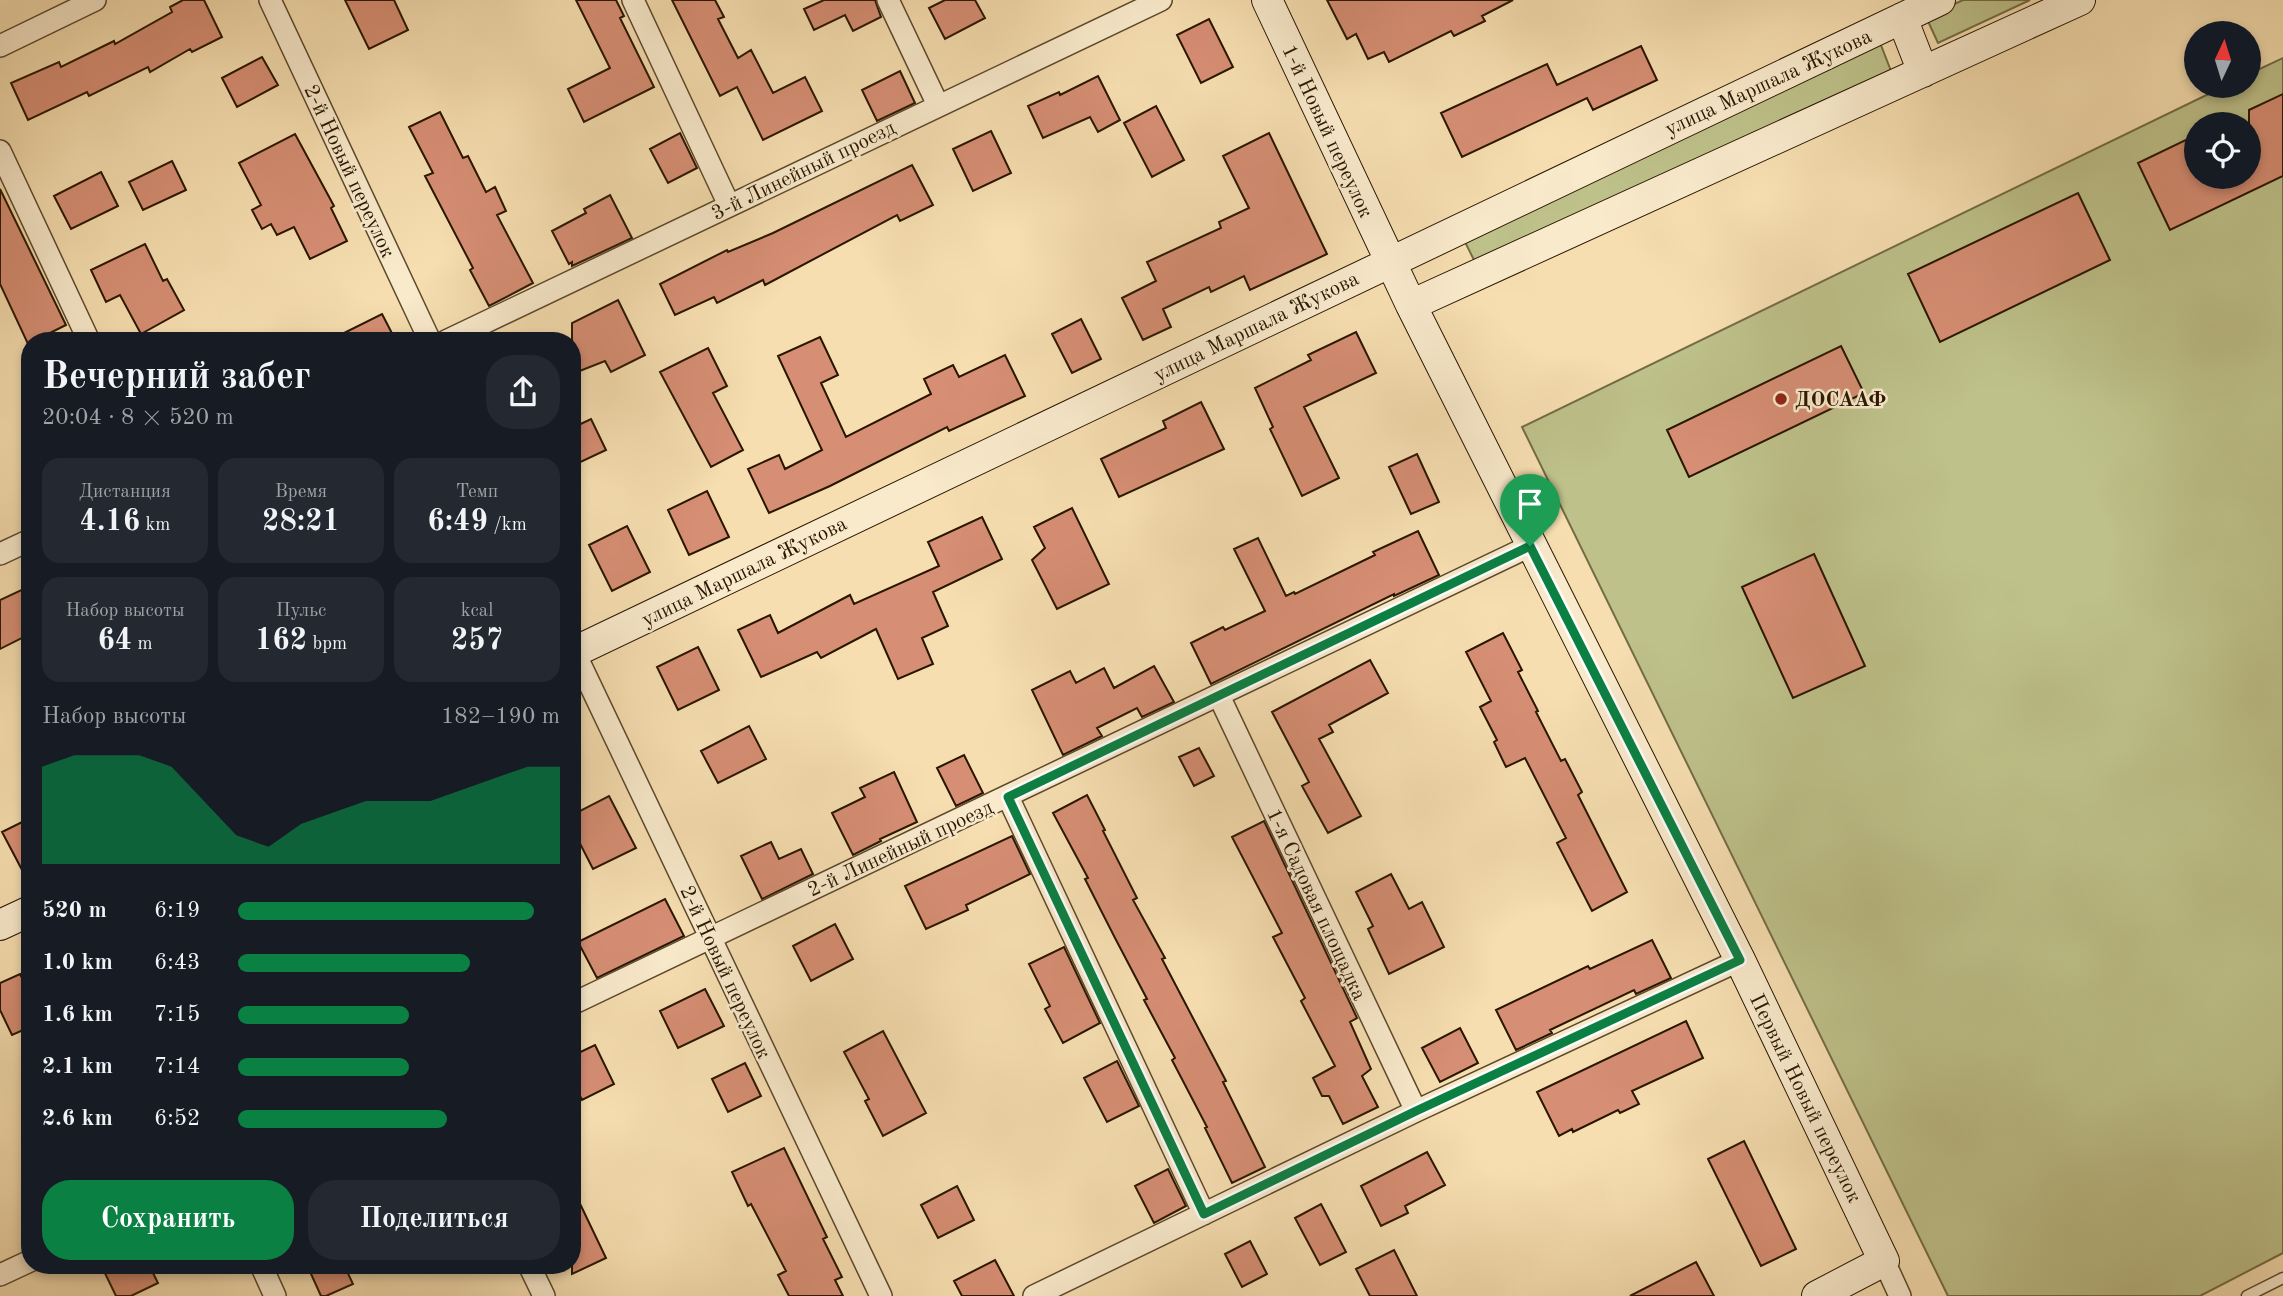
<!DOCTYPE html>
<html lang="ru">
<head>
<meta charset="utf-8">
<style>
	body { margin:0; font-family:"Old Standard TT",serif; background:#242831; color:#f1f3f6; height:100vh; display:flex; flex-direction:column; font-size:26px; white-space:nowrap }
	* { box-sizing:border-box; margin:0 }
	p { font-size:23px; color:#9ea1a6 }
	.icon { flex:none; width:38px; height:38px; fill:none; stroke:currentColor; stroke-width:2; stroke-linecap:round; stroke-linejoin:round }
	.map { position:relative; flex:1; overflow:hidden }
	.drawer { position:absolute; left:21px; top:332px; width:560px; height:942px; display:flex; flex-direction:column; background:#171b24; border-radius:28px; box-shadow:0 4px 10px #0003 }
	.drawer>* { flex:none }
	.needle { width:46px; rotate:4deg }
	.tools { position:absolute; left:2184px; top:21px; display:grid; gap:14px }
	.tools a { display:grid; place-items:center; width:77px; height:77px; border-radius:50%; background:#171b24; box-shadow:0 4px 10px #0003; font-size:35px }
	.pin { position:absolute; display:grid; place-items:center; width:60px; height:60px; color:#fff; margin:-72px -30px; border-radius:50% 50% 50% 0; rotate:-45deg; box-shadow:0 0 7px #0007 }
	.pin .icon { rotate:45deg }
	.round { display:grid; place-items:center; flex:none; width:74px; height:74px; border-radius:28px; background:#242831 }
	.head { display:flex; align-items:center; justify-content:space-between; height:119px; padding:0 21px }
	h1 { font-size:38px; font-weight:700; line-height:52px }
	.figures { display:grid; grid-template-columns:repeat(3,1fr); gap:10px; height:119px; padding:7px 21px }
	.figures div { display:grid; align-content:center; border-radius:18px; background:#242831; text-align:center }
	.figures b { font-size:30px; font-weight:700 }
	.figures small { font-size:19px; font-weight:400 }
	.figures p { font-size:19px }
	.chart { height:196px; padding:14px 21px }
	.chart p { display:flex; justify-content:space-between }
	.chart svg { width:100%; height:126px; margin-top:7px; fill:#0b8043; opacity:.7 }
	.button { display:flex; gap:14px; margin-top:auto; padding:14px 21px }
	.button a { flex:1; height:80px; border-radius:28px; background:#0b8043; color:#fff; font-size:28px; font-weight:700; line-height:80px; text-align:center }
	.button a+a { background:#242831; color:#f1f3f6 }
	ul { padding:0 21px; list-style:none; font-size:23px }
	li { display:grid; grid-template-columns:112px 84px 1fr; align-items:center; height:52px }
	li i { height:18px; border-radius:9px; background:#0b8043 }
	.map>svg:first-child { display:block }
	.green { fill:#bec18a; stroke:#746c45; stroke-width:2; fill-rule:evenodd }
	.building { fill:#d68e74; stroke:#291600; stroke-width:2 }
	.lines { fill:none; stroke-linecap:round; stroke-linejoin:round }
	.lane-casing { stroke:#5c482c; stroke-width:13 }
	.street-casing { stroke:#5c482c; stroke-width:24 }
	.secondary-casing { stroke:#291600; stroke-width:32 }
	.lane { stroke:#f9eacc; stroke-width:10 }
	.street { stroke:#f9eacc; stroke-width:21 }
	.secondary { stroke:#f9eacc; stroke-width:30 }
	.route-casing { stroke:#fff; stroke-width:14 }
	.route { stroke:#0b8043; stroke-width:9 }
	.poi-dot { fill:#8f2418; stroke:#f9eacc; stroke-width:2.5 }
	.labels { text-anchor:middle; stroke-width:5; stroke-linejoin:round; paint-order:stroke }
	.street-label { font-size:21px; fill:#291600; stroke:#f9eacc }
	.poi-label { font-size:21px; font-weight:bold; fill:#291600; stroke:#f9eacc; text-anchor:start }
</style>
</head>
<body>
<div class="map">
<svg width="2283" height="1296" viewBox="0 0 2283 1296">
	<rect width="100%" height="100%" fill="#f6deb0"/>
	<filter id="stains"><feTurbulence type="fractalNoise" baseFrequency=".00286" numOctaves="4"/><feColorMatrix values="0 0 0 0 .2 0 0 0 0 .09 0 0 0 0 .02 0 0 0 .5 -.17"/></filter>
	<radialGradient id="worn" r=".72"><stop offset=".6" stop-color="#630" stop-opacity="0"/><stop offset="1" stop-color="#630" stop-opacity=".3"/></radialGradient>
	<path class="green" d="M 1963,0 L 2030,0 L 1938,43 L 1926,17 Z
		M 1879,40 L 1891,71 L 1476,264 L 1464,240 Z
		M 2283,58 L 2283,1253 L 2200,1296 L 1948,1296 L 1522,427 L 2225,86 L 2249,86 L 2249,74 ZM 2196,124 L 2249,124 L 2249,177 L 2196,177 Z"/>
	<path class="building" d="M 183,0 L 204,0 L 222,37 L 192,52 L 190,49 L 150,72 L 148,67 L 89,96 L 87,92 L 28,120 L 11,83 L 59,62 L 61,67 L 114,41 L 115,44 L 172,12 L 170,7 Z
		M 345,0 L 394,0 L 408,30 L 369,49 Z
		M 576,0 L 616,0 L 624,16 L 620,18 L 654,87 L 584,122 L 568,89 L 610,68 Z
		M 672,0 L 715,0 L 724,17 L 718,19 L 738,58 L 751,50 L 773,93 L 805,77 L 822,111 L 763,140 L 737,87 L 720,96 Z
		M 824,0 L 875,0 L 881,17 L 853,31 L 845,15 L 814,30 L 804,9 Z
		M 945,0 L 975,0 L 985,18 L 945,39 L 929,8 Z
		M 1327,0 L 1513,0 L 1482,16 L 1485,21 L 1454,36 L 1451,31 L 1389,62 L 1384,52 L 1368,59 L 1356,34 L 1347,39 Z
		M 1209,19 L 1233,67 L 1201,83 L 1177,35 Z
		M 1641,46 L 1657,80 L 1593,110 L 1587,98 L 1462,157 L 1441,113 L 1547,64 L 1557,85 Z
		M 262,57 L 278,85 L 237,107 L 222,78 Z
		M 900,71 L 915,103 L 877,121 L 862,90 Z
		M 1098,76 L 1120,120 L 1098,132 L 1090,117 L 1043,138 L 1028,106 L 1059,92 L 1060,95 Z
		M 2283,94 L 2283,176 L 2170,230 L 2138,163 L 2196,135 L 2196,177 L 2249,177 L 2249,110 Z
		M 1156,106 L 1184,160 L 1152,177 L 1124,123 Z
		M 440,112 L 463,158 L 468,156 L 486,192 L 495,187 L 506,211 L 497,215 L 533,283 L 489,306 L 470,270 L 473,268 L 425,176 L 433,173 L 409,127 Z
		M 991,131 L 1011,173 L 973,191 L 953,149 Z
		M 680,133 L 697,168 L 668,183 L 650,149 Z
		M 1269,133 L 1327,254 L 1250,290 L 1244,276 L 1211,292 L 1209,287 L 1163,309 L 1171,327 L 1143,340 L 1122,298 L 1156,281 L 1147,262 L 1221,228 L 1219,222 L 1249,208 L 1223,156 Z
		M 295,134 L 334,206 L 331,208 L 347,241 L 310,259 L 294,227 L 277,235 L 271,224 L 262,229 L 252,210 L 261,205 L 239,163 Z
		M 172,161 L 186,190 L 143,210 L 129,182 Z
		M 912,165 L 933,205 L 900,221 L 897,215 L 765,285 L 763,280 L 717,303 L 714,297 L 675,315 L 660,284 L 727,250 L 728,252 L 773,233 Z
		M 101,172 L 118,206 L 71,229 L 54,196 Z
		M 0,189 L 66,325 L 28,344 L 0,284 Z
		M 2078,193 L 2110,260 L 1940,342 L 1908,274 Z
		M 610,195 L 632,238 L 572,266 L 572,262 L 569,264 L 552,231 L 586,213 L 584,209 Z
		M 145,244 L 163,281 L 167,279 L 184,310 L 141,334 L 120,295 L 106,302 L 91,270 Z
		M 618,300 L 645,355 L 611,372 L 605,361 L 572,374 L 572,323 Z
		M 382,314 L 396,341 L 328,341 Z
		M 1081,319 L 1101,359 L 1072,373 L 1052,334 Z
		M 1356,332 L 1376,373 L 1304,407 L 1339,478 L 1302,496 L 1270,429 L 1273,427 L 1255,388 L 1311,360 L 1308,355 Z
		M 820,337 L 838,375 L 821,383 L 846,437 L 931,394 L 924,379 L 953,365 L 959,377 L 1005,355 L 1025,396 L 949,431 L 947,427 L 830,486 L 769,513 L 748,469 L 779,455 L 785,469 L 822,450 L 778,356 Z
		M 1841,346 L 1864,393 L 1689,477 L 1667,430 Z
		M 708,348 L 727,386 L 713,393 L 743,450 L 711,467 L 660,372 Z
		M 1201,402 L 1224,449 L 1119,497 L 1101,459 L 1166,428 L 1163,421 Z
		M 591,419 L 606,450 L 572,466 L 572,428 Z
		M 1417,454 L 1439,502 L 1411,514 L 1389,467 Z
		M 707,491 L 729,537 L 689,555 L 668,510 Z
		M 1072,508 L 1109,584 L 1057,609 L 1032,560 L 1045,548 L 1034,527 Z
		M 982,517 L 1002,559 L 933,592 L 948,626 L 922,638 L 933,664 L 898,679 L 876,629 L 821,658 L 817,652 L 761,677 L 738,630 L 770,615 L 778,633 L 850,595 L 854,604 L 939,566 L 928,542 Z
		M 627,526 L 650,572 L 612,591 L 589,545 Z
		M 1418,531 L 1439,575 L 1394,596 L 1394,594 L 1211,684 L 1191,643 L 1223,627 L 1225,630 L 1265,611 L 1234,549 L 1258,538 L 1286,596 L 1294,592 L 1295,594 L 1375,555 L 1373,552 Z
		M 1814,554 L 1865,666 L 1793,698 L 1742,587 Z
		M 30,586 L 30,634 L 0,649 L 0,600 Z
		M 1503,633 L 1522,670 L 1518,672 L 1538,711 L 1536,712 L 1561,761 L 1565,759 L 1582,792 L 1578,795 L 1627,892 L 1592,911 L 1557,843 L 1566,838 L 1525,758 L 1506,767 L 1494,742 L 1497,740 L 1480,707 L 1491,701 L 1466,652 Z
		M 698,647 L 719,690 L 678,710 L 657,667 Z
		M 1370,660 L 1388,693 L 1329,725 L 1333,732 L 1319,739 L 1361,816 L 1328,833 L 1302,786 L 1309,782 L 1272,712 Z
		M 1154,666 L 1174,702 L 1142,717 L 1137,708 L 1097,728 L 1102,736 L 1063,755 L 1032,690 L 1070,671 L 1076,683 L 1104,668 L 1114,688 Z
		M 749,726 L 766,759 L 718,783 L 701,751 Z
		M 1199,748 L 1214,776 L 1194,786 L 1179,757 Z
		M 964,755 L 983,793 L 956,806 L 937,768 Z
		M 894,772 L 917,822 L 880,839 L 881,841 L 853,855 L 832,813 L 865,797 L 860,788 Z
		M 1087,795 L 1105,830 L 1103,831 L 1137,898 L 1133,900 L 1165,958 L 1162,959 L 1226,1081 L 1223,1082 L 1265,1167 L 1232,1183 L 1205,1128 L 1207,1127 L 1172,1060 L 1175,1058 L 1144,1000 L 1147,999 L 1115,938 L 1085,879 L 1088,878 L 1053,813 Z
		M 609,796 L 636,848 L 593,869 L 572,828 L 572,815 Z
		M 30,818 L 30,885 L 2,832 Z
		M 1264,821 L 1357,1018 L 1350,1022 L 1371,1069 L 1362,1076 L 1378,1107 L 1343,1124 L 1329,1096 L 1322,1096 L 1313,1078 L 1335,1066 L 1301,1001 L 1305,998 L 1273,937 L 1282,933 L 1232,837 Z
		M 1012,836 L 1030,874 L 966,905 L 968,910 L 926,929 L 905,886 Z
		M 771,842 L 779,859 L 801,849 L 813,874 L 762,899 L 741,856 Z
		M 1391,874 L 1409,909 L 1422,902 L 1444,947 L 1389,974 L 1368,929 L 1373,926 L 1356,892 Z
		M 665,899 L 684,936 L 597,978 L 578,942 Z
		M 835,924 L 853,959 L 811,981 L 793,946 Z
		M 1652,940 L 1671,978 L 1636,994 L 1634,990 L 1550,1030 L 1552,1033 L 1516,1050 L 1496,1010 L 1588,966 L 1590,969 Z
		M 1064,947 L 1100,1023 L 1063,1043 L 1045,1009 L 1050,1006 L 1029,964 Z
		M 20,974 L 30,994 L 30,1027 L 12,1035 L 0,1010 L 0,983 Z
		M 705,989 L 724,1026 L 678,1048 L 660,1011 Z
		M 1686,1021 L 1703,1058 L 1632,1091 L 1639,1104 L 1620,1113 L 1618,1110 L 1573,1132 L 1572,1129 L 1559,1136 L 1537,1092 Z
		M 1460,1028 L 1478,1063 L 1440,1082 L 1422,1048 Z
		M 883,1031 L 926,1113 L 883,1136 L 865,1101 L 869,1099 L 844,1052 Z
		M 595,1045 L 614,1084 L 582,1100 L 572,1080 L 572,1056 Z
		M 1117,1061 L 1139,1106 L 1107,1122 L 1084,1078 Z
		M 745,1063 L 761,1096 L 728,1112 L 712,1079 Z
		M 1744,1141 L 1796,1249 L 1761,1266 L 1708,1159 Z
		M 784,1148 L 827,1237 L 823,1239 L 842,1277 L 835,1280 L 843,1296 L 789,1296 L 778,1275 L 786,1271 L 751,1204 L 748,1206 L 732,1172 Z
		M 1427,1152 L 1445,1185 L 1405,1206 L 1408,1213 L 1381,1226 L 1361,1186 Z
		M 1168,1169 L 1186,1206 L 1154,1223 L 1135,1186 Z
		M 957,1186 L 974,1220 L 938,1238 L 921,1205 Z
		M 572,1187 L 606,1258 L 572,1274 Z
		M 1321,1204 L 1346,1252 L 1320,1265 L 1295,1218 Z
		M 1250,1241 L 1267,1274 L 1242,1287 L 1225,1254 Z
		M 1394,1250 L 1417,1296 L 1370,1296 L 1356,1269 Z
		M 995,1260 L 1014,1296 L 962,1296 L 954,1281 Z
		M 1696,1262 L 1714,1296 L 1630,1296 Z
		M 101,1265 L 149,1265 L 158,1283 L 131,1296 L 116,1296 Z
		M 307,1265 L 344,1265 L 353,1284 L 326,1296 L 321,1296 Z"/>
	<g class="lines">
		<g class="lane-casing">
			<path id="lane" d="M 2247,1296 L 2283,1278"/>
		</g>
		<g class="street-casing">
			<path id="street" d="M 270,0 L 430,341
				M 633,0 L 729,205
				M 888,0 L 938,105
				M 0,46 L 95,0
				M 0,151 L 89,341
				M 446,341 L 1161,0
				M 0,554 L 30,540
				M 572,647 L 881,1296
				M 1219,696 L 1416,1111
				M 1008,797 L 1204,1214
				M 572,1004 L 1530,546
				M 1884,1261 L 1900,1296
				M 261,1265 L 275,1296
				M 529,1265 L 544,1296
				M 0,1275 L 30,1261
				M 1034,1296 L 1416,1111 L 1740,960"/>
		</g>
		<g class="secondary-casing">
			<path id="secondary" d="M 1267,0 L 1411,305 L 1740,960 L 1884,1261 L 1817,1296
				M 1902,18 L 1923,72
				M 1411,305 L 2080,0
				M 572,653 L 1940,0
				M 0,925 L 30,911"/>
		</g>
		<use href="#lane" class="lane"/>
		<use href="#street" class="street"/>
		<use href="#secondary" class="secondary"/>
	</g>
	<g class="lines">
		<g class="route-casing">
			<path id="route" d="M 1530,546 L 1740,960 L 1416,1111 L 1204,1214 L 1008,797 Z"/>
		</g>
		<use href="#route" class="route"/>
	</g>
	<circle class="poi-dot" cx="1781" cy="399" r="7"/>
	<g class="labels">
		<g class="street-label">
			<text transform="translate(1768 82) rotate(-25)" y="7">улица Маршала Жукова</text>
			<text transform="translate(1328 131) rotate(65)" y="7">1-й Новый переулок</text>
			<text transform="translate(803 170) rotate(-26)" y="7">3-й Линейный проезд</text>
			<text transform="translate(350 171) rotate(65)" y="7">2-й Новый переулок</text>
			<text transform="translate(1256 326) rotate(-26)" y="7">улица Маршала Жукова</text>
			<text transform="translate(744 571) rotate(-26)" y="7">улица Маршала Жукова</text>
			<text transform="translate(900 848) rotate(-25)" y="7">2-й Линейный проезд</text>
			<text transform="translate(1317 904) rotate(65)" y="7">1-я Садовая площадка</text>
			<text transform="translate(726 972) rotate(65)" y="7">2-й Новый переулок</text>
			<text transform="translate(1806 1098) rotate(64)" y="7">Первый Новый переулок</text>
		</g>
		<g class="poi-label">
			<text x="1795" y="406">ДОСААФ</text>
		</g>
	</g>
	<rect width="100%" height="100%" filter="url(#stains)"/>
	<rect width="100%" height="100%" fill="url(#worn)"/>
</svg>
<div class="tools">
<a><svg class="needle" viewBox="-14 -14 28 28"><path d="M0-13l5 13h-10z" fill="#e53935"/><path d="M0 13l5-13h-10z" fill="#9ea1a6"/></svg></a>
<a><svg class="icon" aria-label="locate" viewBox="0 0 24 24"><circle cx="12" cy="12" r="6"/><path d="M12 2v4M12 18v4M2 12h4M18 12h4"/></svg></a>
</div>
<div class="pin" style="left:1530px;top:546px;background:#1e9e55"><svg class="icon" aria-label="arrive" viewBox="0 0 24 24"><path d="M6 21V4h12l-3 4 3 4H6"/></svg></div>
<section class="drawer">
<div class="head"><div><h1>Вечерний забег</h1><p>20:04 · 8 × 520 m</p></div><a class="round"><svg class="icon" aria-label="share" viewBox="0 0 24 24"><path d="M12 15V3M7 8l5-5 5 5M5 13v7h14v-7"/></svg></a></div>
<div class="figures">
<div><p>Дистанция</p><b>4.16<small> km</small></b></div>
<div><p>Время</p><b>28:21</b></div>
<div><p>Темп</p><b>6:49<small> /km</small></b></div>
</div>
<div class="figures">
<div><p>Набор высоты</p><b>64<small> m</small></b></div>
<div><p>Пульс</p><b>162<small> bpm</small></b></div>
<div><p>kcal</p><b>257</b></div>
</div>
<div class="chart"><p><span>Набор высоты</span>182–190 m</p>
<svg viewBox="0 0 160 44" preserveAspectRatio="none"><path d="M0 44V10L10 6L20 6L30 6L40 10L50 22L60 34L70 38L80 30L90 26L100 22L110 22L120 22L130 18L140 14L150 10L160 10V44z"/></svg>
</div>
<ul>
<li><b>520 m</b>6:19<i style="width:92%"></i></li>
<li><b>1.0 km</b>6:43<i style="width:72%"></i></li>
<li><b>1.6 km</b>7:15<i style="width:53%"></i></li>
<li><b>2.1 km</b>7:14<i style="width:53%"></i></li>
<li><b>2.6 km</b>6:52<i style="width:65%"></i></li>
</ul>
<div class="button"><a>Сохранить</a><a>Поделиться</a></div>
</section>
</div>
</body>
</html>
